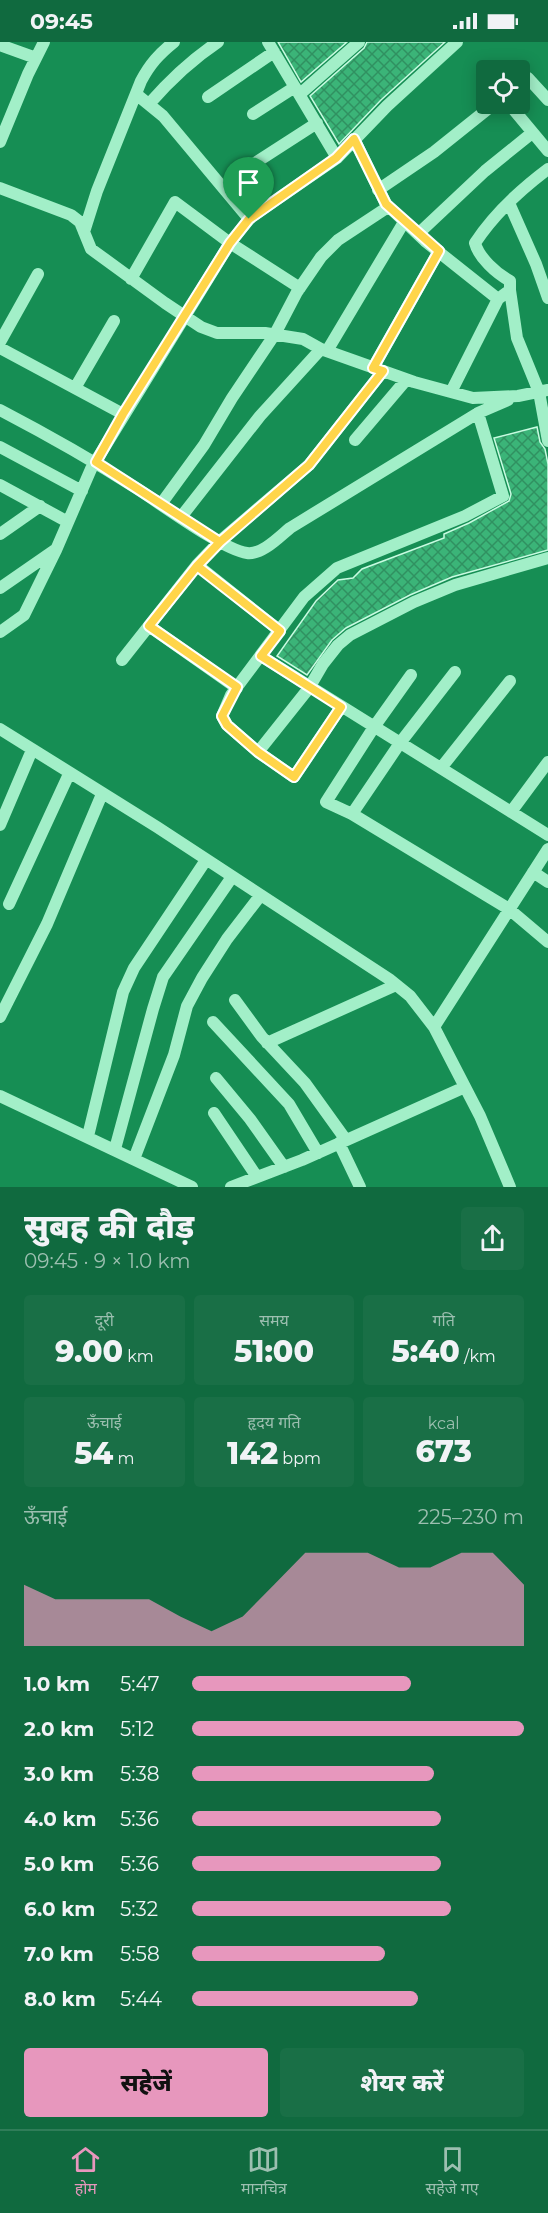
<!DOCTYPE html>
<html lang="hi">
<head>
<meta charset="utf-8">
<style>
	body { margin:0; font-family:Montserrat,"Noto Sans Devanagari",sans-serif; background:#196f46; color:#f1f3f6; height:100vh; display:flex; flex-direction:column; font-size:22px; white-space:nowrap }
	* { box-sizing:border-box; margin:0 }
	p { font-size:20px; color:#9cbfb0 }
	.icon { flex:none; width:33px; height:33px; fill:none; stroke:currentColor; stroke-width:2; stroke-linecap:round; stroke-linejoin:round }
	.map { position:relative; height:1145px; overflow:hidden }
	.sheet { display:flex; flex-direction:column; background:#106a3f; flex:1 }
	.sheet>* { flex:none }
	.fabs { position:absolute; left:476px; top:18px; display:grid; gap:12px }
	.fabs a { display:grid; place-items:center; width:54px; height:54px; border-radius:6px; background:#106a3f; box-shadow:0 3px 15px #0003; font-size:30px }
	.pin { position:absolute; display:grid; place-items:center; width:51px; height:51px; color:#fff; margin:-62px -26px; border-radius:50% 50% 50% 0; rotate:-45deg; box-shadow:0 0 6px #0007 }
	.pin .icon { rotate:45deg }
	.round { display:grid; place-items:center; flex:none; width:63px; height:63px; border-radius:6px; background:#196f46 }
	.headline { display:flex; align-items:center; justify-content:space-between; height:102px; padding:0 24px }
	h1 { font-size:33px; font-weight:800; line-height:45px }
	.figures { display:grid; grid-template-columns:repeat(3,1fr); gap:9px; height:102px; padding:6px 24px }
	.figures div { display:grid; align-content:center; border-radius:6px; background:#196f46; text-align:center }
	.figures b { font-size:30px; font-weight:800 }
	.figures small { font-size:16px; font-weight:400 }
	.figures p { font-size:16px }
	.chart { height:168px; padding:12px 24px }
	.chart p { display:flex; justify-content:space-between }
	.chart svg { width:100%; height:108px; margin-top:6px; fill:#e797bd; opacity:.7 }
	.button { display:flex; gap:12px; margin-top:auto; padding:12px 24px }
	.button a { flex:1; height:69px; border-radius:6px; background:#e797bd; color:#111; font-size:24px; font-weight:800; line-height:69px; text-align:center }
	.button a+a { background:#196f46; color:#f1f3f6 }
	ul { padding:0 24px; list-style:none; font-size:20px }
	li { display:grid; grid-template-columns:96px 72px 1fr; align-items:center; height:45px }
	li i { height:15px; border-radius:8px; background:#e797bd }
	.status { display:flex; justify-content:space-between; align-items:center; height:42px; padding:0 30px; background:#106a3f; direction:ltr }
	.status svg { height:16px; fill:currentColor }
	.tabs { display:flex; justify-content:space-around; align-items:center; height:84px; border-top:2px solid #307d59; background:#106a3f; font-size:16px; color:#9cbfb0 }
	.tabs a { display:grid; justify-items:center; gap:3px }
	.tabs .on { color:#e797bd }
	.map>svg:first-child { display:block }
	.building { fill:url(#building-cross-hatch); stroke:#c8fbe1; stroke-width:1.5 }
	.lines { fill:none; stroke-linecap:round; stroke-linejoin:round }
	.street { stroke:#a2efc8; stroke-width:12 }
	.route-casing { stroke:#fff; stroke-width:12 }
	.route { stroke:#ffd54a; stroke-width:8 }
</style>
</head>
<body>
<div class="status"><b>09:45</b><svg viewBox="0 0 49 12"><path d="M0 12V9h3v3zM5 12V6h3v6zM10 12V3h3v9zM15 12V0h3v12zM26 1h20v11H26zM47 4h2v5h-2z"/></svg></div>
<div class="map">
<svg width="548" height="1145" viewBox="0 0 548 1145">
	<defs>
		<pattern id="building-cross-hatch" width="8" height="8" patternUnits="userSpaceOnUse" patternTransform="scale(1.5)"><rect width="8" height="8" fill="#3bb478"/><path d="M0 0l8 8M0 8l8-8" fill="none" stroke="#309161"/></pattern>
	</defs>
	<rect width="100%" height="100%" fill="#168e54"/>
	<path class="building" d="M 278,0 L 347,0 L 301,40 Z
		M 367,0 L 445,0 L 381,58 L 339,102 L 310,54 L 364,6 Z
		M 537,385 L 540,400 L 545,407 L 548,422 L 548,508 L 452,535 L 410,553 L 346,586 L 332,598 L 307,633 L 277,614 L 316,559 L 338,538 L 353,536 L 362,527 L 444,496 L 444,492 L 469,481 L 509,459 L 511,452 L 494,396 Z"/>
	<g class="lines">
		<path class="street" d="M 268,0 L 337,116
			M 0,3 L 36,16
			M 519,33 L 528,36 L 548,58
			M 136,52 L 163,74 L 249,177
			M 300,52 L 359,0
			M 208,55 L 274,10
			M 149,62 C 170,38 191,18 218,0
			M 509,62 L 548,109
			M 253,72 L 295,45
			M 354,97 L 386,162 L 425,199 L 498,257
			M 0,100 L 28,32 L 44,0
			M 255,121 L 317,81
			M 0,146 L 71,173 L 80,180 L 91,207 L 165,261 L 201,285 L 217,291 L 265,291 L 303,297 L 321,307 L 414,340 L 473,356 L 518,354 L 548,348
			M 378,148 L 434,110 L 494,62
			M 509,161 L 536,222 L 548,256
			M 84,190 L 97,149 L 141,39 C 150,22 159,12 174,0
			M 418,192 L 485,129 L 532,91
			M 131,237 L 175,160 L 230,201 L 300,246
			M 510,248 L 517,296 L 539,350 L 548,399
			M 0,300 L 38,232
			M 0,306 L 123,372
			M 327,309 L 404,180
			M 373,326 L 439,209
			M 75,346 L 114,279
			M 451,350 L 498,257 L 510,248 L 510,239 C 496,231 479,216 475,201 C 494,172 520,148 548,127
			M 0,368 C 46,392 92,418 136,446 C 160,461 223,508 247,511 C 262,513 279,495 290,486 L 478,371 L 508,358
			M 355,398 L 406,338
			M 0,405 L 82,449
			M 0,443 L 68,480
			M 161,462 L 204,403 L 232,356 L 275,292 L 297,250 L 321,215 L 338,198 L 388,165
			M 181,475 L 260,374 L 321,307
			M 0,492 L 40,464
			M 197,523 L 280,589
			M 0,546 L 55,508
			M 149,584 L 237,646
			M 0,590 L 24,573 L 56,508 L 91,427 L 230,201 L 251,175 L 337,116 L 387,64 L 457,0
			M 261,614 L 548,793
			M 122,618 L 197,523 L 220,499 L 309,423 L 383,329
			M 411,633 L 374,685 L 326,760 L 352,772 L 509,867 L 548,900
			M 341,665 L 294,735 L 258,710 L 309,646 L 323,622 L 338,603 L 350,593 L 414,560 L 455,543 L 548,516
			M 0,687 L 157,785 L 389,937 L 410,954 L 434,985
			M 258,710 L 227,683 L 222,674 L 231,653 L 304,555 L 337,526 L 465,474 L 503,454 L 478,371
			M 441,726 L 510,639
			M 511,770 L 548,720
			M 352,772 L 400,701 L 455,630
			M 0,783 L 32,708
			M 533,830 L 548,840
			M 9,862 L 69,732
			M 235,958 L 262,995 L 305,1041 L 346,1098
			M 0,975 L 47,882 L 102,752
			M 213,980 L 289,1062 L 318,1111
			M 267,1001 L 396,943
			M 216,1036 L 250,1077 L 284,1125
			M 0,1054 L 192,1145
			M 214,1071 L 257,1135
			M 88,1094 L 123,950 L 134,926 L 206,818
			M 339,1101 L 360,1145
			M 115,1107 L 153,967 L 163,935 L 232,835
			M 134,1117 L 174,1013 L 187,964 L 202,936 L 227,897 L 260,854
			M 231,1145 L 302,1118 L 465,1045
			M 510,1145 L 480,1074 L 434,985 L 548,807"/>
	</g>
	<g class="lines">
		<g class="route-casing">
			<path id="route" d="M 249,177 L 230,201 L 123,372 L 96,420 L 220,500 L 197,524 L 280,589 L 261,614 L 341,665 L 294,735 L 258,710 L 227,683 L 222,674 L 237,645 L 149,584 L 197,524 L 220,500 L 309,423 L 383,329 L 373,326 L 439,209 L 386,162 L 354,97 L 336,116 L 249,177"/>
		</g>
		<use href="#route" class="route"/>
	</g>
</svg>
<div class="fabs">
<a><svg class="icon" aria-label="locate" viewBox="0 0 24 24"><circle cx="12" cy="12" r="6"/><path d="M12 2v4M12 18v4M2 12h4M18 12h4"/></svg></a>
</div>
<div class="pin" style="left:249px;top:177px;background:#1e9e55"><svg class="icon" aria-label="arrive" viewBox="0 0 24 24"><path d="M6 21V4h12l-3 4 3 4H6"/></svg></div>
</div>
<section class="sheet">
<div class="headline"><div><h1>सुबह की दौड़</h1><p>09:45 · 9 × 1.0 km</p></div><a class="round"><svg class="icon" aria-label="share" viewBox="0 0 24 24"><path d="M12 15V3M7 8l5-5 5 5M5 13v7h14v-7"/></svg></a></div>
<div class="figures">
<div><p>दूरी</p><b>9.00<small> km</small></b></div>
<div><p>समय</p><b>51:00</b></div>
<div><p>गति</p><b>5:40<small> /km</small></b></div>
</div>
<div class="figures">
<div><p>ऊँचाई</p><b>54<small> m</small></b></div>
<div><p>हृदय गति</p><b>142<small> bpm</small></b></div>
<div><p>kcal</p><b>673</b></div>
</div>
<div class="chart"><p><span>ऊँचाई</span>225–230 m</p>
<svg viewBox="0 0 160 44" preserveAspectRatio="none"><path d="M0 44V19L10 25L20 25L30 25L40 25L50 32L60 38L70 32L80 19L90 6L100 6L110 6L120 12L130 12L140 6L150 6L160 19V44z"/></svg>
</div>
<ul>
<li><b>1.0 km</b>5:47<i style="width:66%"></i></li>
<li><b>2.0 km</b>5:12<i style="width:100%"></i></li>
<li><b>3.0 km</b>5:38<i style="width:73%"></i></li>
<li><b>4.0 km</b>5:36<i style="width:75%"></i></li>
<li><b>5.0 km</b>5:36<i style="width:75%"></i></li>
<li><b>6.0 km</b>5:32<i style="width:78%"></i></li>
<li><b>7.0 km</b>5:58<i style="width:58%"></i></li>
<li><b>8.0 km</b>5:44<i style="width:68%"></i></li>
</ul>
<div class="button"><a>सहेजें</a><a>शेयर करें</a></div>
</section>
<nav class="tabs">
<a class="on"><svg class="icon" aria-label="home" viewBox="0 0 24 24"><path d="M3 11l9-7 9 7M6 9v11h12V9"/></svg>होम</a>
<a><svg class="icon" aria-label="map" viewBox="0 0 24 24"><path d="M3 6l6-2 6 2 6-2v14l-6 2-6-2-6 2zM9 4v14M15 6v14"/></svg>मानचित्र</a>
<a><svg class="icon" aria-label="saved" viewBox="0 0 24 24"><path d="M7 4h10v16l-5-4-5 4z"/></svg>सहेजे गए</a>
</nav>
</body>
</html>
